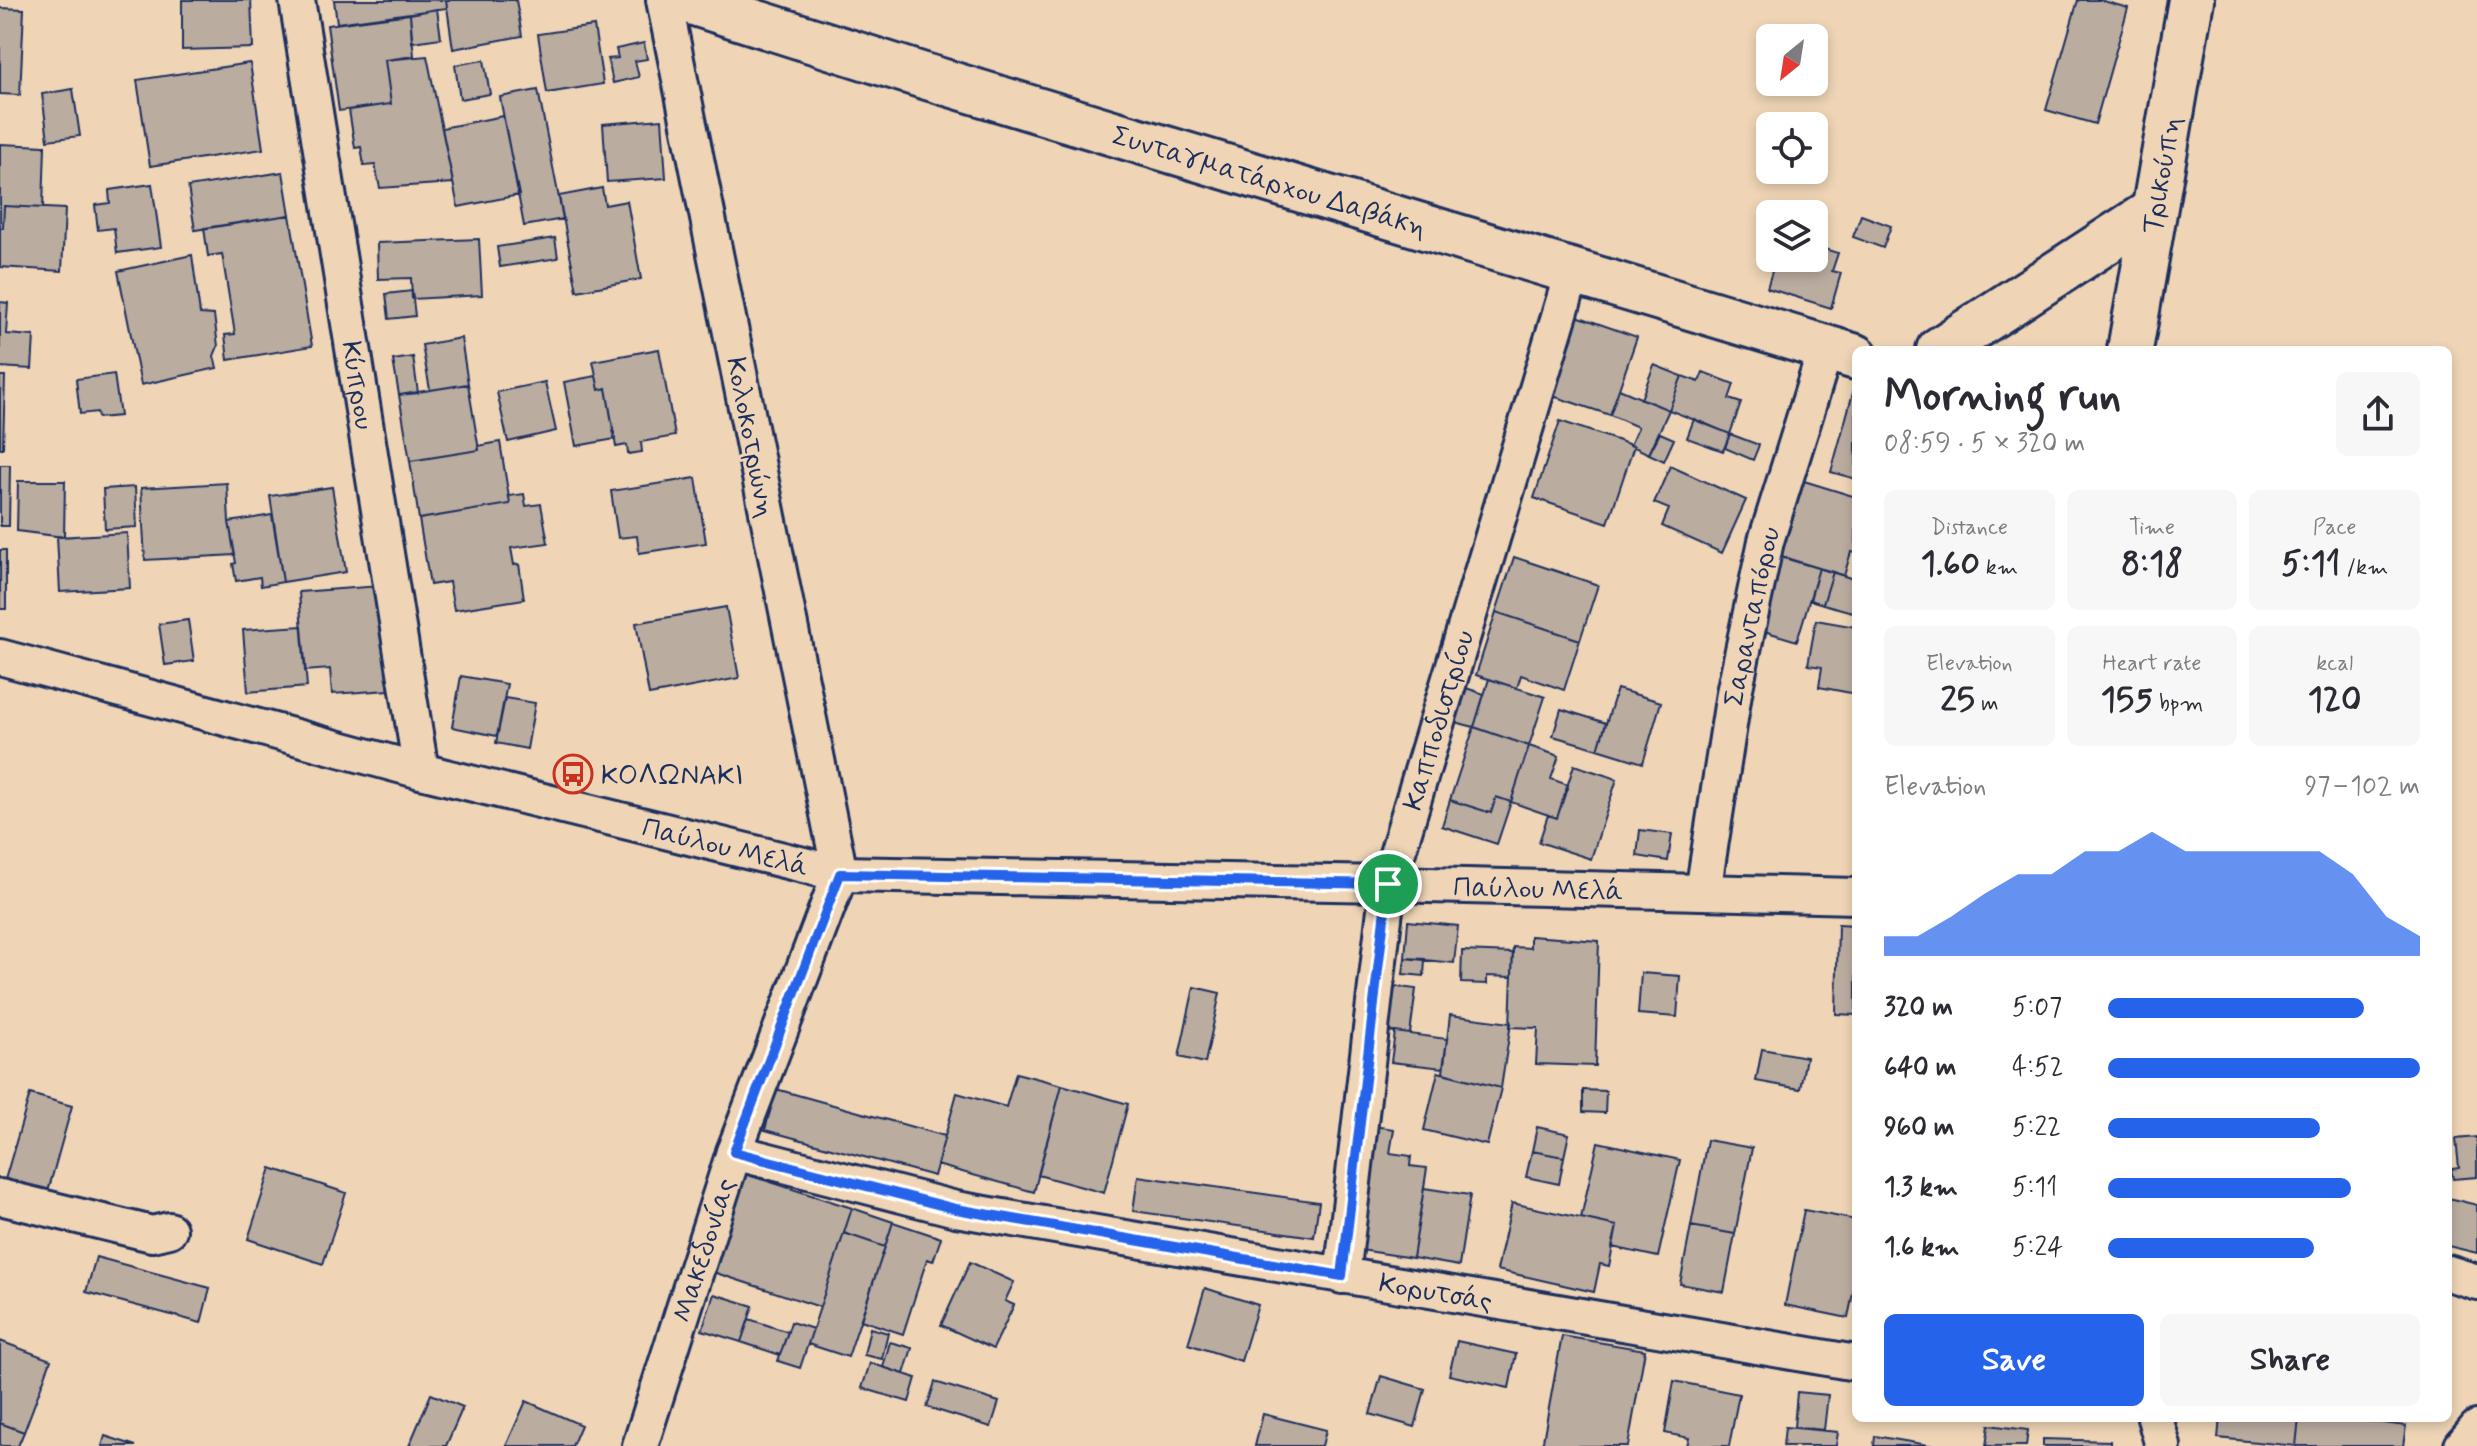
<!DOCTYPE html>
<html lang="en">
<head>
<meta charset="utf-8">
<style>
	body { margin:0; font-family:Mynerve,sans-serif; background:#f7f7f7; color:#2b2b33; height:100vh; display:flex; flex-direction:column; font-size:30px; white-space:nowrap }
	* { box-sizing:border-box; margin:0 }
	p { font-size:26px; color:#7c7c81 }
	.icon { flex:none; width:44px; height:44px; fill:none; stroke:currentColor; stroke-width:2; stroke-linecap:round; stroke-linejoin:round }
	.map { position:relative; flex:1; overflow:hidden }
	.details { position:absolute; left:1852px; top:346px; width:600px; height:1076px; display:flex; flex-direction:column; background:#fff; border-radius:12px; box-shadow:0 4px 12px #0003 }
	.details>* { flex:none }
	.needle { width:52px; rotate:210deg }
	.buttons { position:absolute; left:1756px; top:24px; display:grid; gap:16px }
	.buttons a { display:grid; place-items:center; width:72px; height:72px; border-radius:12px; background:#fff; box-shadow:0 4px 12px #0003; font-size:40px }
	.pin { position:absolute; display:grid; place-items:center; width:68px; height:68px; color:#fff; margin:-34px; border:4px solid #fff; border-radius:50%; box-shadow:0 2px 8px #0007 }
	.round { display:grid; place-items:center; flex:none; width:84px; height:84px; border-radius:12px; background:#f7f7f7 }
	.summary { display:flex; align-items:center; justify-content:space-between; height:136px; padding:0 32px }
	h1 { font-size:44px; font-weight:700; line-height:60px }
	.figures { display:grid; grid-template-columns:repeat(3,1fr); gap:12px; height:136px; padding:8px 32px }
	.figures div { display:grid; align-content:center; border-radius:12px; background:#f7f7f7; text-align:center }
	.figures b { font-size:34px; font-weight:700 }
	.figures small { font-size:22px; font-weight:400 }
	.figures p { font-size:22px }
	.chart { height:224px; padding:16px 32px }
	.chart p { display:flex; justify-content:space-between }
	.chart svg { width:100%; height:144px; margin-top:8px; fill:#2563eb; opacity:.7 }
	.action { display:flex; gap:16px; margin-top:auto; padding:16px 32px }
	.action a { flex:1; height:92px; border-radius:12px; background:#2563eb; color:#fff; font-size:32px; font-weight:700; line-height:92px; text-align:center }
	.action a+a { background:#f7f7f7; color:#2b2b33 }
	ul { padding:0 32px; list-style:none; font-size:26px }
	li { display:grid; grid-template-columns:128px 96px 1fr; align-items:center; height:60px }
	li i { height:20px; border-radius:10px; background:#2563eb }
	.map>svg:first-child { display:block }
	.building { fill:#bbaca0; stroke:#1b2f5e; stroke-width:2 }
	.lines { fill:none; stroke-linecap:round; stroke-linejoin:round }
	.street-casing { stroke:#1b2f5e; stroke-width:40 }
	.secondary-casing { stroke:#1b2f5e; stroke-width:50 }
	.street { stroke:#efd5b6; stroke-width:34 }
	.secondary { stroke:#efd5b6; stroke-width:44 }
	.route-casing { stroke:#fff; stroke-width:16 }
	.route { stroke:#2563eb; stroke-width:10 }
	.labels { text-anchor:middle; stroke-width:6; stroke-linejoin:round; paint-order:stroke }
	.street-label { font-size:28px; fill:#1b2f5e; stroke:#efd5b6 }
	.poi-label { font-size:28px; fill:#1b2f5e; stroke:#efd5b6; text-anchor:start }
</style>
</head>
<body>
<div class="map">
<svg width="2477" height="1446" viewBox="0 0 2477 1446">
	<rect width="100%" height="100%" fill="#efd5b6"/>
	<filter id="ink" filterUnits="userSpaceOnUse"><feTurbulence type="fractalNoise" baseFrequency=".0125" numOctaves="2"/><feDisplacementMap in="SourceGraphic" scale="16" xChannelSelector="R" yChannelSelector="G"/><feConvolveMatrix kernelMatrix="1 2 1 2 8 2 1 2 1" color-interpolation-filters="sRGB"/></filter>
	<g filter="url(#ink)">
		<path class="building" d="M 182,0 L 251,0 L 253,48 L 182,50 Z
			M 334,0 L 446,0 L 447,8 L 337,23 Z
			M 446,0 L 516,0 L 522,36 L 453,49 Z
			M 2078,0 L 2100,0 L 2128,8 L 2095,124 L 2046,110 Z
			M 0,8 L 24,9 L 20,95 L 0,94 Z
			M 437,9 L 441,38 L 412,42 L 410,14 Z
			M 410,14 L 414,56 L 385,60 L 391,104 L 339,111 L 327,25 Z
			M 594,26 L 603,84 L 547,93 L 538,34 Z
			M 644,43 L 647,59 L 635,61 L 639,77 L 613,83 L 608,59 L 618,58 L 616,49 Z
			M 427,56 L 453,183 L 380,188 L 375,165 L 364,166 L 361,147 L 355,148 L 349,110 L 391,104 L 385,60 Z
			M 484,60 L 490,94 L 460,99 L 455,65 Z
			M 250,63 L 263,149 L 150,166 L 137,80 Z
			M 73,89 L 80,136 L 48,140 L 42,94 Z
			M 538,90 L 563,219 L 524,226 L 500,97 Z
			M 503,116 L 519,195 L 458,207 L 442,128 Z
			M 662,119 L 666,178 L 607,182 L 603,124 Z
			M 0,144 L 45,146 L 43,208 L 4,206 L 3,228 L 0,228 Z
			M 283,172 L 290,215 L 195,230 L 188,187 Z
			M 152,184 L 161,247 L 117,253 L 114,228 L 98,230 L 95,205 L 110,203 L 109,190 Z
			M 602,188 L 605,205 L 627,201 L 641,279 L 577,291 L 559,196 Z
			M 4,206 L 65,209 L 62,271 L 0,267 L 0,228 L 3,228 Z
			M 290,215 L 312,346 L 228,360 L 225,335 L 235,334 L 222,254 L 208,256 L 204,228 Z
			M 1861,215 L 1891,226 L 1883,248 L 1853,237 Z
			M 555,238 L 558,258 L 500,267 L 497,247 Z
			M 479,239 L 482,295 L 412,299 L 411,278 L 378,279 L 377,243 Z
			M 1814,246 L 1838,253 L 1832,271 L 1841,273 L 1831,308 L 1767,288 L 1776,258 L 1814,258 Z
			M 192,255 L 200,314 L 214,315 L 218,346 L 214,356 L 217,368 L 141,385 L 118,271 Z
			M 412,291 L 415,316 L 389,319 L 386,294 Z
			M 0,302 L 8,303 L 6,334 L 34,336 L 32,369 L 0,367 Z
			M 1574,315 L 1637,337 L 1610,415 L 1547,394 Z
			M 461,338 L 468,384 L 430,390 L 422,345 Z
			M 659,349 L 675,436 L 641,442 L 642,452 L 628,454 L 627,445 L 616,447 L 606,388 L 599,390 L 593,361 Z
			M 413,357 L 418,393 L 399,395 L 393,360 Z
			M 1654,365 L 1682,376 L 1669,410 L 1641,399 Z
			M 1703,372 L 1734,384 L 1729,399 L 1741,403 L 1730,434 L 1669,410 L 1682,376 L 1699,382 Z
			M 114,374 L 120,416 L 98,418 L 97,412 L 80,414 L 76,379 Z
			M 0,376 L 5,376 L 3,448 L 0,448 Z
			M 596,376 L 599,390 L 606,388 L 615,439 L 576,446 L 564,382 Z
			M 545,382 L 556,431 L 508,442 L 497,392 Z
			M 1856,382 L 1856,479 L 1831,472 Z
			M 468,384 L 479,450 L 410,461 L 399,395 Z
			M 1619,389 L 1669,410 L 1649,454 L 1630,445 L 1638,427 L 1610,415 Z
			M 1694,419 L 1730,434 L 1723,451 L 1687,438 Z
			M 1560,421 L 1634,446 L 1608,523 L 1534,498 Z
			M 1660,433 L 1674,439 L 1664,461 L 1649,454 Z
			M 1730,434 L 1759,445 L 1753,460 L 1725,448 Z
			M 500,442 L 510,504 L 419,519 L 410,461 L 479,450 L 478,446 Z
			M 0,465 L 10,465 L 9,526 L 0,526 Z
			M 1670,466 L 1746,500 L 1722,553 L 1662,526 L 1669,509 L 1654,503 Z
			M 696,478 L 706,543 L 639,553 L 637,536 L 618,538 L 611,491 Z
			M 18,481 L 65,481 L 64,537 L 17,531 Z
			M 1804,481 L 1856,497 L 1856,553 L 1851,552 L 1844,576 L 1781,557 Z
			M 227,483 L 229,522 L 235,555 L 145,560 L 141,488 Z
			M 135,487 L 137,527 L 105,529 L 103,489 Z
			M 332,487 L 346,572 L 283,582 L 270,496 Z
			M 524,494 L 526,506 L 541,504 L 548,543 L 511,548 L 514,565 L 519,564 L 524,599 L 454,610 L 449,582 L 430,585 L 419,519 L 510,504 L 509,496 Z
			M 272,515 L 283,582 L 261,586 L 260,577 L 236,581 L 233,564 L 236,563 L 229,522 Z
			M 127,533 L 130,588 L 60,592 L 57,537 Z
			M 0,550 L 6,550 L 6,609 L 0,609 Z
			M 1776,555 L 1819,568 L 1797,641 L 1754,628 Z
			M 1514,557 L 1598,585 L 1580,640 L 1496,612 Z
			M 1819,568 L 1833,572 L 1823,604 L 1810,600 Z
			M 1833,572 L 1856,580 L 1856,613 L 1823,604 Z
			M 380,586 L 389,690 L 332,694 L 330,669 L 305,671 L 299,592 Z
			M 726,607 L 739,678 L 649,695 L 636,623 Z
			M 1496,612 L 1580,640 L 1564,690 L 1521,675 L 1517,688 L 1476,675 Z
			M 188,620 L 194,661 L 165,665 L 159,624 Z
			M 1816,620 L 1856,627 L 1856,694 L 1819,687 L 1822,667 L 1808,665 Z
			M 302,626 L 307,687 L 248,692 L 243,630 Z
			M 461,676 L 507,684 L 497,736 L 452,727 Z
			M 1489,679 L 1545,697 L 1529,746 L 1474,727 Z
			M 1466,688 L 1484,694 L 1474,727 L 1455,722 Z
			M 1617,689 L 1661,702 L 1643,763 L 1598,749 Z
			M 505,698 L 535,703 L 527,749 L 496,743 Z
			M 1561,709 L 1606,723 L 1598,749 L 1553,736 Z
			M 1474,727 L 1529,746 L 1511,802 L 1496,797 L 1491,813 L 1450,800 Z
			M 1529,746 L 1559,756 L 1551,779 L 1568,785 L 1557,818 L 1511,802 Z
			M 1574,765 L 1617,779 L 1591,859 L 1539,842 L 1548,815 L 1557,818 Z
			M 1496,797 L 1511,802 L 1497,844 L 1442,826 L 1450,800 L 1491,813 Z
			M 1640,830 L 1672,834 L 1668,861 L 1637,856 Z
			M 1408,921 L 1458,926 L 1454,963 L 1405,958 Z
			M 1838,924 L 1856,925 L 1856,1015 L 1836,1014 Z
			M 1530,936 L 1599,941 L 1595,1066 L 1536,1064 L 1538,1028 L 1510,1027 L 1513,947 L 1530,948 Z
			M 1462,951 L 1513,953 L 1512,977 L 1487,976 L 1487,984 L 1461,983 Z
			M 1405,958 L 1425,959 L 1424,976 L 1403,974 Z
			M 1641,973 L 1680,976 L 1677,1017 L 1638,1014 Z
			M 1391,986 L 1416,989 L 1410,1034 L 1385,1031 Z
			M 1194,987 L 1220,993 L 1205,1063 L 1179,1057 Z
			M 1450,1015 L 1511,1023 L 1501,1088 L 1443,1073 Z
			M 1395,1032 L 1447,1039 L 1443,1068 L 1391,1062 Z
			M 1762,1049 L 1806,1057 L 1800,1089 L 1756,1081 Z
			M 1438,1072 L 1501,1088 L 1487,1145 L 1424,1130 Z
			M 1016,1073 L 1062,1085 L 1034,1192 L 937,1165 L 957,1093 L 1006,1107 Z
			M 1062,1085 L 1128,1104 L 1104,1193 L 1038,1175 Z
			M 776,1089 L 945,1136 L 934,1176 L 765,1130 Z
			M 1583,1090 L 1606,1091 L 1605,1113 L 1583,1112 Z
			M 30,1094 L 72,1106 L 47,1195 L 4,1183 Z
			M 1373,1126 L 1394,1129 L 1390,1153 L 1411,1156 L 1410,1166 L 1427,1168 L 1413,1258 L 1354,1249 Z
			M 1537,1127 L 1569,1134 L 1564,1157 L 1532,1151 Z
			M 2477,1137 L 2477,1177 L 2453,1179 L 2451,1169 L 2459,1168 L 2456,1139 Z
			M 1707,1140 L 1752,1148 L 1735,1234 L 1691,1226 Z
			M 1598,1142 L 1680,1160 L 1658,1257 L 1612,1247 L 1617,1226 L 1581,1218 Z
			M 1532,1151 L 1564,1157 L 1559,1184 L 1526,1177 Z
			M 271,1168 L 346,1193 L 323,1264 L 248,1239 Z
			M 742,1173 L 852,1208 L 820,1307 L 710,1271 Z
			M 1138,1176 L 1319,1202 L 1314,1237 L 1133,1211 Z
			M 1424,1188 L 1470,1195 L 1459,1266 L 1413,1258 Z
			M 2448,1198 L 2477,1205 L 2477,1253 L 2448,1246 Z
			M 1512,1203 L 1617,1226 L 1609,1266 L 1600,1264 L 1594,1292 L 1497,1270 Z
			M 852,1208 L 893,1222 L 885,1247 L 844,1233 Z
			M 1804,1210 L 1856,1220 L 1856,1278 L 1848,1318 L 1785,1305 Z
			M 893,1222 L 941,1238 L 933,1261 L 927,1259 L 903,1334 L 861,1320 Z
			M 1691,1226 L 1735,1234 L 1724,1292 L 1680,1284 Z
			M 844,1233 L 885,1247 L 848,1357 L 808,1344 Z
			M 96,1257 L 210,1288 L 201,1323 L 86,1292 Z
			M 970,1262 L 1014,1282 L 1005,1301 L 1014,1305 L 993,1349 L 941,1325 Z
			M 1205,1288 L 1258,1305 L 1241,1361 L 1188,1344 Z
			M 714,1294 L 753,1306 L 741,1342 L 702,1330 Z
			M 749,1319 L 788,1332 L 780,1355 L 741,1342 Z
			M 791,1322 L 813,1329 L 800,1368 L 778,1361 Z
			M 870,1328 L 888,1333 L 882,1359 L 864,1355 Z
			M 1562,1336 L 1645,1350 L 1628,1446 L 1542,1446 Z
			M 0,1341 L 51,1360 L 24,1432 L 0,1423 Z
			M 1457,1341 L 1516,1354 L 1509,1388 L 1449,1375 Z
			M 890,1342 L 912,1348 L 904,1374 L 883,1367 Z
			M 870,1363 L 916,1378 L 909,1402 L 862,1388 Z
			M 1381,1376 L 1425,1389 L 1415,1427 L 1370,1414 Z
			M 1674,1381 L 1739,1394 L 1729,1446 L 1687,1446 L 1689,1438 L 1665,1433 Z
			M 935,1382 L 999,1402 L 991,1427 L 927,1407 Z
			M 1797,1392 L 1828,1395 L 1824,1430 L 1794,1427 Z
			M 431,1394 L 463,1407 L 446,1446 L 409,1446 Z
			M 526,1401 L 581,1425 L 572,1446 L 506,1446 Z
			M 1263,1414 L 1326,1430 L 1322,1446 L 1255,1446 Z
			M 2220,1418 L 2299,1418 L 2296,1446 L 2218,1438 Z
			M 2299,1418 L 2345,1418 L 2406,1426 L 2403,1446 L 2296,1446 Z
			M 0,1423 L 24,1432 L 18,1446 L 0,1446 Z
			M 1989,1425 L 2028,1430 L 2026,1446 L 1986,1446 Z
			M 1785,1427 L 1838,1432 L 1836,1446 L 1783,1446 Z
			M 105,1436 L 136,1446 L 102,1446 Z
			M 1875,1436 L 1934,1446 L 1874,1446 Z
			M 2043,1439 L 2110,1441 L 2110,1446 L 2043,1446 Z"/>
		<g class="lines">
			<g class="street-casing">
				<g id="street">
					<path id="s1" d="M 297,0 L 421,771"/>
					<path id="s2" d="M 0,657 L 421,771 L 840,874 L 1388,884 L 1856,896"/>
					<path id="s3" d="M 1703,892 L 1734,693 L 1766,541 L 1826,348"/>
					<path id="s4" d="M 734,1152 L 956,1209 L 1856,1363"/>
					<path d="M 0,1197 L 152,1234 L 169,1230"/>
					<path d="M 2448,1273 L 2477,1282"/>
					<path id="s5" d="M 1342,1276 L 1388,884 L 1573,270"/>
					<path d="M 2155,1418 L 2163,1446"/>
					<path id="s6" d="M 640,1446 L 734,1152 L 840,874 L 664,0"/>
					<path d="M 2462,1446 L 2477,1428"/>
				</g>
			</g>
			<g class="secondary-casing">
				<g id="secondary">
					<path id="s7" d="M 685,0 L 924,76 L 1856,357"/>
					<path d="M 1939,350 L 2153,211"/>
					<path id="s8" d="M 2130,350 L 2191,0"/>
				</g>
			</g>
			<use href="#street" class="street"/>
			<use href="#secondary" class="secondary"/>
		</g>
	</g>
	<g class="lines" filter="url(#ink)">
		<g class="route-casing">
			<path id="route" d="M 840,874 L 1388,884 L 1342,1276 L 956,1209 L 734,1152 Z"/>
		</g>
		<use href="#route" class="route"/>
	</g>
	<defs>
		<g id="bus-ring" transform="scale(2)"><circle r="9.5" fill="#efd5b6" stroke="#c8321e" stroke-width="1.5"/><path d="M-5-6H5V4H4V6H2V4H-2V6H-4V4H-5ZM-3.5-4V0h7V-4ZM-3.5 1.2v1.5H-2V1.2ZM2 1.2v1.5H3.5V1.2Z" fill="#c8321e"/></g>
	</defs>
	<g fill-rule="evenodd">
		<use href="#bus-ring" x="573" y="774"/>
	</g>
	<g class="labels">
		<g class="street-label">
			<text dy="10" stroke="none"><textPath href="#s8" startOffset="178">Τρικούπη</textPath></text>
			<text dy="10" stroke="none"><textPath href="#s7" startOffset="612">Συνταγματάρχου Δαβάκη</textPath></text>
			<text dy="10" stroke="none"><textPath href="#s1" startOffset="390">Κύπρου</textPath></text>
			<text transform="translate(752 437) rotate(79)" y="10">Κολοκοτρώνη</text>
			<text dy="10" stroke="none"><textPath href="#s3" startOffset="280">Σαρανταπόρου</textPath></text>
			<text dy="10" stroke="none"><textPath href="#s5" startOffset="566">Καπποδιστρίου</textPath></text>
			<text dy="10" stroke="none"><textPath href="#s2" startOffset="750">Παύλου Μελά</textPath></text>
			<text dy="10" stroke="none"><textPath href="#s2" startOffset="1566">Παύλου Μελά</textPath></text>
			<text dy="10" stroke="none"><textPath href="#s6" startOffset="206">Μακεδονίας</textPath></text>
			<text dy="10" stroke="none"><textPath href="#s4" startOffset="716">Κορυτσάς</textPath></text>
		</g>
		<g class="poi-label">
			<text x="601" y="784">ΚΟΛΩΝΑΚΙ</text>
		</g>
	</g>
</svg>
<div class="buttons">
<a><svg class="needle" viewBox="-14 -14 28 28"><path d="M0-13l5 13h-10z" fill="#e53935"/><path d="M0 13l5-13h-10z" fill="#7c7c81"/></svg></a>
<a><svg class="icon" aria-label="locate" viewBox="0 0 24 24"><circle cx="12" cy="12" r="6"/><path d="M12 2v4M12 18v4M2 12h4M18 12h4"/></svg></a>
<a><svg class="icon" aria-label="layers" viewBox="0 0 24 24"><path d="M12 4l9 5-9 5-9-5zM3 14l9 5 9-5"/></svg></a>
</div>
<div class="pin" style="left:1388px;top:884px;background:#1e9e55"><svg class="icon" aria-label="arrive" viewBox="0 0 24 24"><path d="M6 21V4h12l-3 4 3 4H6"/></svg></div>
<section class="details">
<div class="summary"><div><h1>Morning run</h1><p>08:59 · 5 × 320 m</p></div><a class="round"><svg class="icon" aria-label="share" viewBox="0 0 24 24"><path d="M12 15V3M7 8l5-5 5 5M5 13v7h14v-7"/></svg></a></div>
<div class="figures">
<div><p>Distance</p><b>1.60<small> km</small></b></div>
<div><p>Time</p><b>8:18</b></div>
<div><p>Pace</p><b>5:11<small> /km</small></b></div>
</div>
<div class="figures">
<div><p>Elevation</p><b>25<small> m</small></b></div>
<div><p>Heart rate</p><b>155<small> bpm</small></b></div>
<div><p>kcal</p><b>120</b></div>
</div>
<div class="chart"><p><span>Elevation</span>97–102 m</p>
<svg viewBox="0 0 160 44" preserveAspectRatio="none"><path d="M0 44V38L10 38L20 32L30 25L40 19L50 19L60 12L70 12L80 6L90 12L100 12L110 12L120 12L130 12L140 19L150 32L160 38V44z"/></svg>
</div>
<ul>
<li><b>320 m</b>5:07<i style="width:82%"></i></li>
<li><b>640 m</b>4:52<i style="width:100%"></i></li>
<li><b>960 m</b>5:22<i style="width:68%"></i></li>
<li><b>1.3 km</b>5:11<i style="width:78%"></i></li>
<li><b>1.6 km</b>5:24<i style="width:66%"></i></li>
</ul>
<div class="action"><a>Save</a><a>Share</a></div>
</section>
</div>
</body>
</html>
